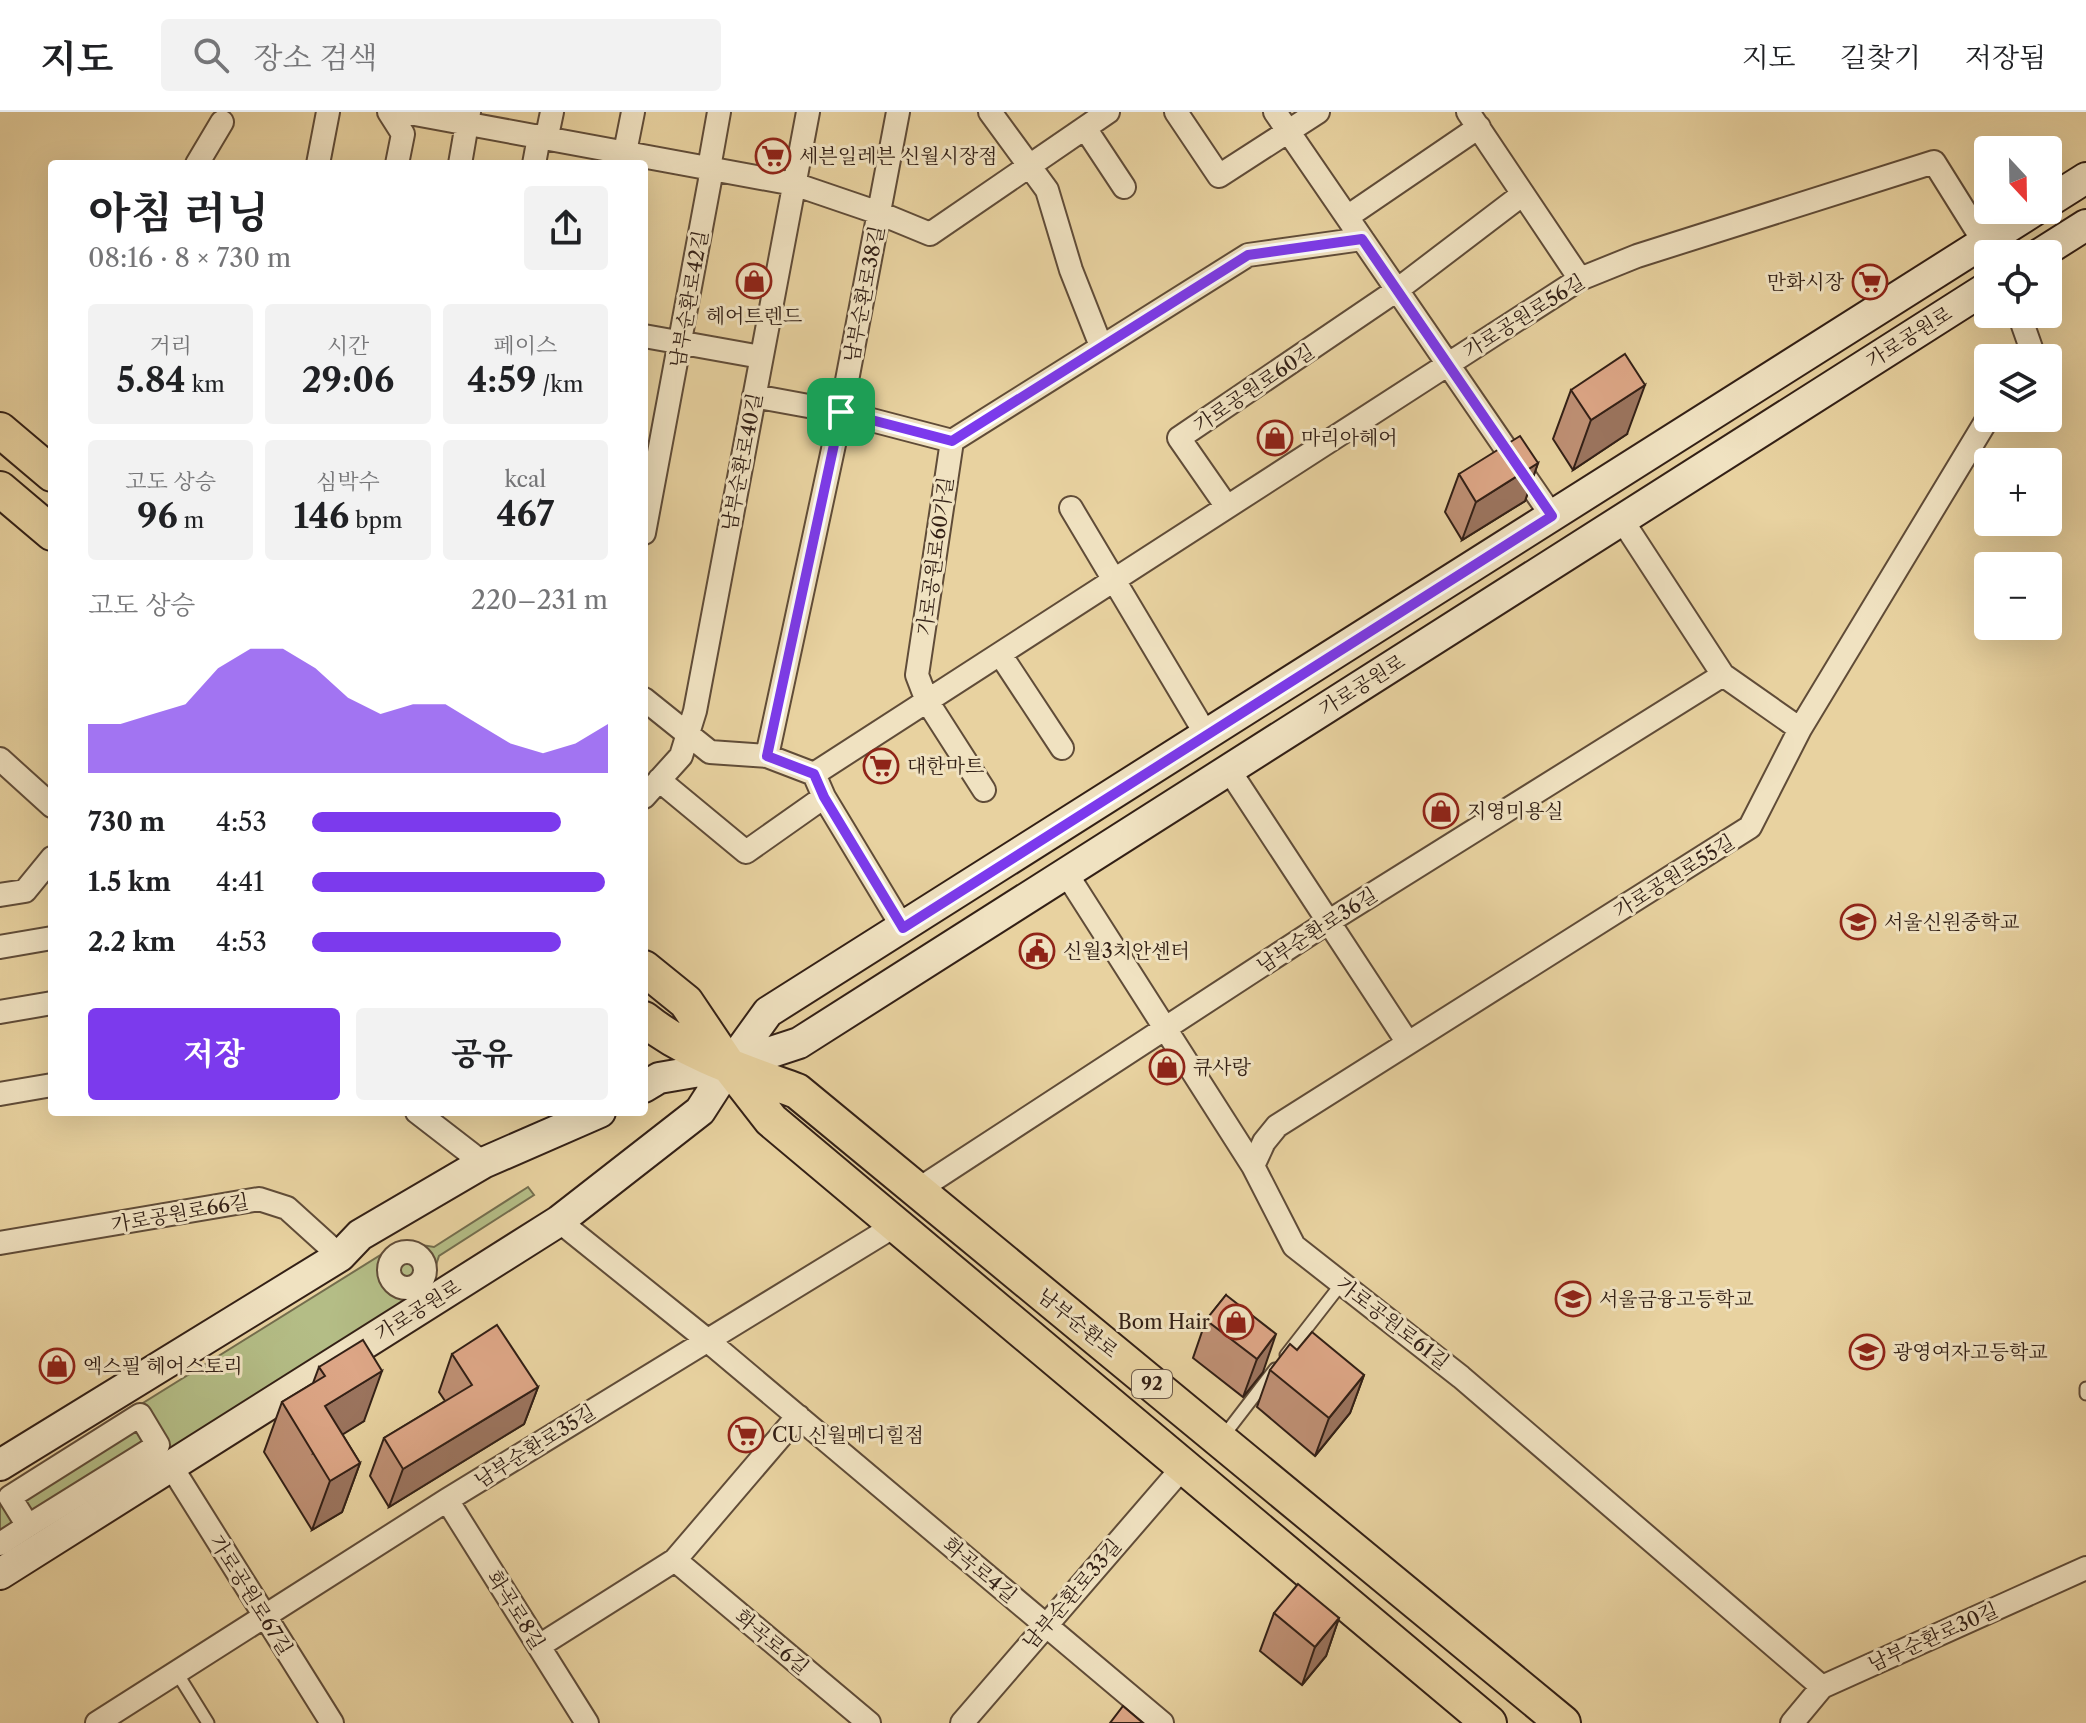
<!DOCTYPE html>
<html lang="ko">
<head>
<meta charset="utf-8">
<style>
	body { margin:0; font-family:"Libre Caslon Text","Noto Serif KR",serif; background:#f2f2f2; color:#202124; height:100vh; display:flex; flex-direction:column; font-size:30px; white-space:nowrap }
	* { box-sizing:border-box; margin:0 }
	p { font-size:26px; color:#757577 }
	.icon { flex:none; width:44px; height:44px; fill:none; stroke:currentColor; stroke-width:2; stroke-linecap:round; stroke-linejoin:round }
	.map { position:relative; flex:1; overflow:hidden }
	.drawer { position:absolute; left:48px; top:48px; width:600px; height:956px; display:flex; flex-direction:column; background:#fff; border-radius:8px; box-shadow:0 8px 32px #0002 }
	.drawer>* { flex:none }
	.needle { width:52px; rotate:158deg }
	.buttons { position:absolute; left:1974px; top:24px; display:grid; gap:16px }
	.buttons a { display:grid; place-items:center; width:88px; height:88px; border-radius:8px; background:#fff; box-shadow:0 8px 32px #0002; font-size:40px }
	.pin { position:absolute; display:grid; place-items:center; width:68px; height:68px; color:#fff; margin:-34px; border-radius:16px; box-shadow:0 4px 12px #0006 }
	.round { display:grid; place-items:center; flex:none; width:84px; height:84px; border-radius:8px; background:#f2f2f2 }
	.summary { display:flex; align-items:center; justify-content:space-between; height:136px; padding:0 40px }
	h1 { font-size:44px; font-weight:700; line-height:60px }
	.metrics { display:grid; grid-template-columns:repeat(3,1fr); gap:12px; height:136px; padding:8px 40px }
	.metrics div { display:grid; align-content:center; border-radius:8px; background:#f2f2f2; text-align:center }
	.metrics b { font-size:34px; font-weight:700 }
	.metrics small { font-size:22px; font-weight:400 }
	.metrics p { font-size:22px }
	.chart { height:224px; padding:16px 40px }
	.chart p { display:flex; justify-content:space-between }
	.chart svg { width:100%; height:144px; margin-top:8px; fill:#7c3aed; opacity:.7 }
	.cta { display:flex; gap:16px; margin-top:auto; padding:16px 40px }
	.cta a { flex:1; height:92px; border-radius:8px; background:#7c3aed; color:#fff; font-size:32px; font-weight:700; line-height:92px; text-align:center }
	.cta a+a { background:#f2f2f2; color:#202124 }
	ul { padding:0 40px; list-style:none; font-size:26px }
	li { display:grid; grid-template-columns:128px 96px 1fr; align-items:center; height:60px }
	li i { height:20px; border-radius:10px; background:#7c3aed }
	header { display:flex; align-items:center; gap:48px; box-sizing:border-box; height:112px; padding:0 40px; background:#fff; border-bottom:2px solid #e0e0e0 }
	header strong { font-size:38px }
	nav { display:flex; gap:44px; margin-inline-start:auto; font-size:28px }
	.search { width:560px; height:72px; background:#f2f2f2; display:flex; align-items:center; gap:20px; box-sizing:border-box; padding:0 28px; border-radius:8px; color:#757577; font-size:30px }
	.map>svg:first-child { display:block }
	.green { fill:#b4bd86; stroke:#746e4e; stroke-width:2 }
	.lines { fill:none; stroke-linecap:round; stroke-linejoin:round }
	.lane-casing { stroke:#604c38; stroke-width:15 }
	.street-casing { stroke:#604c38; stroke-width:26 }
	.secondary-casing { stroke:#332016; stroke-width:34 }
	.primary-casing { stroke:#332016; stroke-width:38 }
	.lane { stroke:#f0e2c1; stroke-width:11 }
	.street { stroke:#f0e2c1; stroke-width:22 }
	.secondary { stroke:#f0e2c1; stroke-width:30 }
	.primary { stroke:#e8d2a0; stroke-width:34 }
	.wall { fill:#be8f73; stroke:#332016; stroke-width:2 }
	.shaded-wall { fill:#9b745e; stroke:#332016; stroke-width:2 }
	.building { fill:#dda686; stroke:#332016; stroke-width:2 }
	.route-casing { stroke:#fff; stroke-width:16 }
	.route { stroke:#7c3aed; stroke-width:10 }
	.labels { text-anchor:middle; stroke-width:6; stroke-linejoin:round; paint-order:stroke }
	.shield { fill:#f0e2c1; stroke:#6c5a49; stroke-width:2 }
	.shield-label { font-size:18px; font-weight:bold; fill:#332016 }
	.poi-label { font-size:20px; fill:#332016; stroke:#f0e2c1; text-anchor:start }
	.street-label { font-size:20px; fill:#332016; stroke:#f0e2c1 }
</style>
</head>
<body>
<header>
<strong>지도</strong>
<div class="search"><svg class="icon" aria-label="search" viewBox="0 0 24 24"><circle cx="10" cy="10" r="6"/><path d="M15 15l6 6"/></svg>장소 검색</div>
<nav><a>지도</a><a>길찾기</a><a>저장됨</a></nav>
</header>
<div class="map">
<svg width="2086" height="1611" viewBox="0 0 2086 1611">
	<rect width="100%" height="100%" fill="#e8d2a0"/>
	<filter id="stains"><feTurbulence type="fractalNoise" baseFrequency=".0025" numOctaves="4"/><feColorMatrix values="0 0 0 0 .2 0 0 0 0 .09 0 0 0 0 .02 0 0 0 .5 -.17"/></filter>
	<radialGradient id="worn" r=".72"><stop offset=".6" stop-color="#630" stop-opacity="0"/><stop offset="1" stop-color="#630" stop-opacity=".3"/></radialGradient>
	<path class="green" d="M 528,1075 L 534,1083 L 439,1144 L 431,1168 L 423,1178 L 0,1443 L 0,1380 L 395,1134 L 409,1131 L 434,1135 Z"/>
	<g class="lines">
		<g class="lane-casing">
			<path id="lane" d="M 1286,1243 L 1342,1171
				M 2086,1276 L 2086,1282
				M 1222,1326 L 1275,1257
				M 177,1561 L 208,1611"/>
		</g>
		<g class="street-casing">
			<path id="street" d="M 389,0 L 403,22 L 397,52
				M 404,0 L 794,72 L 879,101 L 930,122 L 1108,0
				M 990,0 L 1047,78 L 1071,158 L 1101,234
				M 1176,0 L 1219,64 L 1318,0
				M 1275,0 L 1552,404
				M 1468,0 L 1580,167
				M 1085,16 L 1124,75
				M 620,51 L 627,30 L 633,0
				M 197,52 L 222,10
				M 318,52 L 328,0
				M 460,52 L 469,0
				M 534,52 L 539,25 L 548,19 L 552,0
				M 1347,105 L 1479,15
				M 2019,202 L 2031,236 L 2025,246
				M 644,224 L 761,245
				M 754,284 L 841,300 L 952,329
				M 1227,395 L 1179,326 L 1397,178 L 1523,82
				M 1071,396 L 1207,624
				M 1622,408 L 1723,563 L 1800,617
				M 644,421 L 710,68 L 709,56 L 719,0
				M 1000,542 L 1062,636
				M 644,587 L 710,640 L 767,644 L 814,662 L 824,685 L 903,816
				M 767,644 L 841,300 L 898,0
				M 0,647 L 52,694
				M 1229,658 L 1408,931
				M 814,662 L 1580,167 L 1637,144 L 1934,50 L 1984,130
				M 659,668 L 746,740 L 824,685
				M 984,678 L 927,589 L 917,563 L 952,329 L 1248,143 L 1362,127
				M 644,685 L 681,644 L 695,599 L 808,0
				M 1066,761 L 1253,1054 L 1294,1134 L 1461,1265 L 1822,1575
				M 0,783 L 25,779 L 52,746
				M 0,835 L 52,826
				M 0,900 L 52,891
				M 0,982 L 52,973
				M 417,1000 L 483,1051
				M 1253,1054 L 1264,1030 L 1277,1014 L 1750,715 L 1800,617 L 1988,306
				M 916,1079 L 1328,810 L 1723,563
				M 559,1109 L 707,1228 L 1162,1611
				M 0,1131 L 259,1087 L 287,1096 L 340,1144
				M389 1158a18 18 0 1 1 36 0a18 18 0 1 1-36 0Z
				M 140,1303 L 158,1333 L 28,1414 L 10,1385 Z
				M 171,1354 L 332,1611
				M 447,1388 L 587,1611
				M 0,1432 L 28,1414
				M 675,1448 L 869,1611
				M 539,1534 L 675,1448 L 798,1304
				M 97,1611 L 447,1388 L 896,1113
				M 962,1611 L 1184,1354
				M 1792,1611 L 1822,1575 L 2086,1456"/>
		</g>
		<g class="secondary-casing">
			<path id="secondary" d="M 2048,90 L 2086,66
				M 2040,142 L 2086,113
				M 644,975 L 659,966 L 729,954 L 799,931 L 1988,175
				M 0,1353 L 340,1144 L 360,1123 L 483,1051 L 600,1000
				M 0,1462 L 559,1109 L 700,999 L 729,954 L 768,900 L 2035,98"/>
		</g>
		<g class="primary-casing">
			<path id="primary" d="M 0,318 L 52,362
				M 0,377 L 52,421
				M 644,856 L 686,890 L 729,954 L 771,1008 L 1489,1611
				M 644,907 C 687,942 745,960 797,979 L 1563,1611"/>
		</g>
		<use href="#lane" class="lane"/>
		<use href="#street" class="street"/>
		<use href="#secondary" class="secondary"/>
		<use href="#primary" class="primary"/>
	</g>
	<path class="wall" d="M 1571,278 L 1627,322 L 1573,358 L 1553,327 Z
		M 1538,351 L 1525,389 L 1462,428 L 1445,400 L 1459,362 Z
		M 1226,1183 L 1263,1260 L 1243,1285 L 1193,1246 L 1206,1208 Z
		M 1297,1238 L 1364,1263 L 1350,1301 L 1315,1344 L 1257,1295 L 1270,1258 Z
		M 452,1242 L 538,1275 L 524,1312 L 389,1395 L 370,1364 L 384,1326 L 445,1289 L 439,1280 Z
		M 319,1255 L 364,1309 L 342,1322 L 360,1351 L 342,1400 L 312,1418 L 264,1340 L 282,1290 L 313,1271 Z
		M 1274,1501 L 1339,1506 L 1326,1544 L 1302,1573 L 1260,1539 Z"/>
	<path class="shaded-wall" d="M 1645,273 L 1627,322 L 1573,358 L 1591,308 Z
		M 1538,351 L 1525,389 L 1462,428 L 1476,390 Z
		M 1276,1222 L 1263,1260 L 1243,1285 L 1257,1247 Z
		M 382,1259 L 364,1309 L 313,1341 L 325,1294 Z
		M 1364,1263 L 1350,1301 L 1315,1344 L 1329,1306 Z
		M 538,1275 L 524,1312 L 389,1395 L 403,1357 Z
		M 360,1351 L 342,1400 L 312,1418 L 330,1369 Z
		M 1339,1506 L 1326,1544 L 1302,1573 L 1315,1535 Z"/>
	<path class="building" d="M 1625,242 L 1645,273 L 1591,308 L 1571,278 Z
		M 1520,324 L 1538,351 L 1476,390 L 1459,362 Z
		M 1226,1183 L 1276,1222 L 1257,1247 L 1206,1208 Z
		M 497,1213 L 538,1275 L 403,1357 L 384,1326 L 472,1273 L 452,1242 Z
		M 1312,1220 L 1364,1263 L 1329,1306 L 1270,1258 L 1290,1232 L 1297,1238 Z
		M 363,1228 L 382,1259 L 325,1294 L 360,1351 L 330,1369 L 282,1290 L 325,1264 L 319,1255 Z
		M 1298,1472 L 1339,1506 L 1315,1535 L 1274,1501 Z
		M 1123,1594 L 1143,1611 L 1110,1611 Z"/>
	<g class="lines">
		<g class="route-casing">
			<path id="route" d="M 1362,127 L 1552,404 L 903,816 L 824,685 L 814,662 L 767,644 L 841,300 L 952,329 L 1248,143 Z"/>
		</g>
		<use href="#route" class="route"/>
	</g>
	<defs>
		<g id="supermarket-ring" transform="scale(1.8)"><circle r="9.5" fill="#f0e2c1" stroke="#8f2418" stroke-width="1.5"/><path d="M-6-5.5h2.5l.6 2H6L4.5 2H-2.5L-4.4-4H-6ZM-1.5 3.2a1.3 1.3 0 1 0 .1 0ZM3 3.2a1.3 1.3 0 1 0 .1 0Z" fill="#8f2418"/></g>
		<g id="shop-ring" transform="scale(1.8)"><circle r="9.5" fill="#f0e2c1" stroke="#8f2418" stroke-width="1.5"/><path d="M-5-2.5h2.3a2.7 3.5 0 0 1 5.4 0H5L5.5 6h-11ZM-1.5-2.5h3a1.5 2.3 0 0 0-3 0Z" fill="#8f2418"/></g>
		<g id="school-ring" transform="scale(1.8)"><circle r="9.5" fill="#f0e2c1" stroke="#8f2418" stroke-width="1.5"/><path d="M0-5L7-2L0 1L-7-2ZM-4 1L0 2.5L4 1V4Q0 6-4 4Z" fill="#8f2418"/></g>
		<g id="civic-ring" transform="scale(1.8)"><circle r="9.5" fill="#f0e2c1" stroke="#8f2418" stroke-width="1.5"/><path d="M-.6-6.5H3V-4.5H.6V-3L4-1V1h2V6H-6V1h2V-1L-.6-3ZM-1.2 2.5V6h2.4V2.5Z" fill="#8f2418"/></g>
	</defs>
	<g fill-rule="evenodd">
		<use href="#supermarket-ring" x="773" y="44"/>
		<use href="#shop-ring" x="754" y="169"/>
		<use href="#supermarket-ring" x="1870" y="170"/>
		<use href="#shop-ring" x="1275" y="326"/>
		<use href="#supermarket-ring" x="881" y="654"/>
		<use href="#shop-ring" x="1441" y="699"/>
		<use href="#school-ring" x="1858" y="810"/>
		<use href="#civic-ring" x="1037" y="839"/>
		<use href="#shop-ring" x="1167" y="955"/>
		<use href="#school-ring" x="1573" y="1187"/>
		<use href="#shop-ring" x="1236" y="1210"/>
		<use href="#school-ring" x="1867" y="1240"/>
		<use href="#shop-ring" x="57" y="1254"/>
		<use href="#supermarket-ring" x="746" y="1323"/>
	</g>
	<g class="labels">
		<rect class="shield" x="1132" y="1258" width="40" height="28" rx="6"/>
		<g class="shield-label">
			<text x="1152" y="1278">92</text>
		</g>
		<g class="poi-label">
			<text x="799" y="51">세븐일레븐 신월시장점</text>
			<text x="1844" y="177" text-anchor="end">만화시장</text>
			<text x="754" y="211" text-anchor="middle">헤어트렌드</text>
			<text x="1301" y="333">마리아헤어</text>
			<text x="907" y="661">대한마트</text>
			<text x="1467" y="706">지영미용실</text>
			<text x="1884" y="817">서울신원중학교</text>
			<text x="1063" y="846">신월3치안센터</text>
			<text x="1193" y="962">큐사랑</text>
			<text x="1599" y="1194">서울금융고등학교</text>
			<text x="1210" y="1217" text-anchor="end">Bom Hair</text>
			<text x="1893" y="1247">광영여자고등학교</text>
			<text x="83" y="1261">엑스필 헤어스토리</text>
			<text x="772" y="1330">CU 신월메디힐점</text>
		</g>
		<g class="street-label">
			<text transform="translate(864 182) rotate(-79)" y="7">남부순환로38길</text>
			<text transform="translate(689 187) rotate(-80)" y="7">남부순환로42길</text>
			<text transform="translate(1524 204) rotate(-32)" y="7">가로공원로56길</text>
			<text transform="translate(1909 225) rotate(-32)" y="7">가로공원로</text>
			<text transform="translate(1254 276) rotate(-34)" y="7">가로공원로60길</text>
			<text transform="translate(742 350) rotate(-79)" y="7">남부순환로40길</text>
			<text transform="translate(935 444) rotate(-82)" y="7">가로공원로60가길</text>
			<text transform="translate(1362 573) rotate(-32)" y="7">가로공원로</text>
			<text transform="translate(1674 764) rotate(-32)" y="7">가로공원로55길</text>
			<text transform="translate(1317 818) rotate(-33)" y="7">남부순환로36길</text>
			<text transform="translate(180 1101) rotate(-10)" y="7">가로공원로66길</text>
			<text transform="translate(418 1198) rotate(-32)" y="7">가로공원로</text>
			<text transform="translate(1078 1211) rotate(39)" y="7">남부순환로</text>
			<text transform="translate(1393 1211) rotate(38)" y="7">가로공원로61길</text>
			<text transform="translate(535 1334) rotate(-32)" y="7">남부순환로35길</text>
			<text transform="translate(980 1458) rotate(40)" y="7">화곡로4길</text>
			<text transform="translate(1072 1482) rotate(-49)" y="7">남부순환로33길</text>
			<text transform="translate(251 1483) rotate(58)" y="7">가로공원로67길</text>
			<text transform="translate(516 1498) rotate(58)" y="7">화곡로8길</text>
			<text transform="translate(1933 1525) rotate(-24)" y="7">남부순환로30길</text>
			<text transform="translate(772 1530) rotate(40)" y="7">화곡로6길</text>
		</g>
	</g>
	<rect width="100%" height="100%" filter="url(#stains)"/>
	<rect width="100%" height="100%" fill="url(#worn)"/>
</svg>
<div class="buttons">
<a><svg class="needle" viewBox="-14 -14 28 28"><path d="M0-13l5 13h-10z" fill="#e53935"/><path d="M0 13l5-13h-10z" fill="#757577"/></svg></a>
<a><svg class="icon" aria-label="locate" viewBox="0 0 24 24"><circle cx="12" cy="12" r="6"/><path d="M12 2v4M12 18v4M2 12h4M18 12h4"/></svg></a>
<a><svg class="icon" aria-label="layers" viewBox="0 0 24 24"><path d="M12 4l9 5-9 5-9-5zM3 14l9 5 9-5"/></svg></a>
<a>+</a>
<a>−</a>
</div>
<div class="pin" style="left:841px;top:300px;background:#1e9e55"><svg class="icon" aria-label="arrive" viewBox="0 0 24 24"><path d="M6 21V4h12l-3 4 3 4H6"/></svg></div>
<section class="drawer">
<div class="summary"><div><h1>아침 러닝</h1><p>08:16 · 8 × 730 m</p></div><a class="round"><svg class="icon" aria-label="share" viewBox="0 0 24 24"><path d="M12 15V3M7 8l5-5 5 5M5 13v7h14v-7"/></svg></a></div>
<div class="metrics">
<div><p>거리</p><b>5.84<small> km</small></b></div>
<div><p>시간</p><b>29:06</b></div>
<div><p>페이스</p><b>4:59<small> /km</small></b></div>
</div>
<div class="metrics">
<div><p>고도 상승</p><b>96<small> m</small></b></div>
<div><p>심박수</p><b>146<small> bpm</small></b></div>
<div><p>kcal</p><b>467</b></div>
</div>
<div class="chart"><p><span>고도 상승</span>220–231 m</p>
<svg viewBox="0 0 160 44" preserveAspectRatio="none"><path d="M0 44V29L10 29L20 26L30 23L40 12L50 6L60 6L70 12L80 21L90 26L100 23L110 23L120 29L130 35L140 38L150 35L160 29V44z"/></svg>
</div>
<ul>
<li><b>730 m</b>4:53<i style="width:84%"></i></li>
<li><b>1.5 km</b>4:41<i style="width:99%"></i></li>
<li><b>2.2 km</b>4:53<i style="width:84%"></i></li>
</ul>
<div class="cta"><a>저장</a><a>공유</a></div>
</section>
</div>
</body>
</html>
